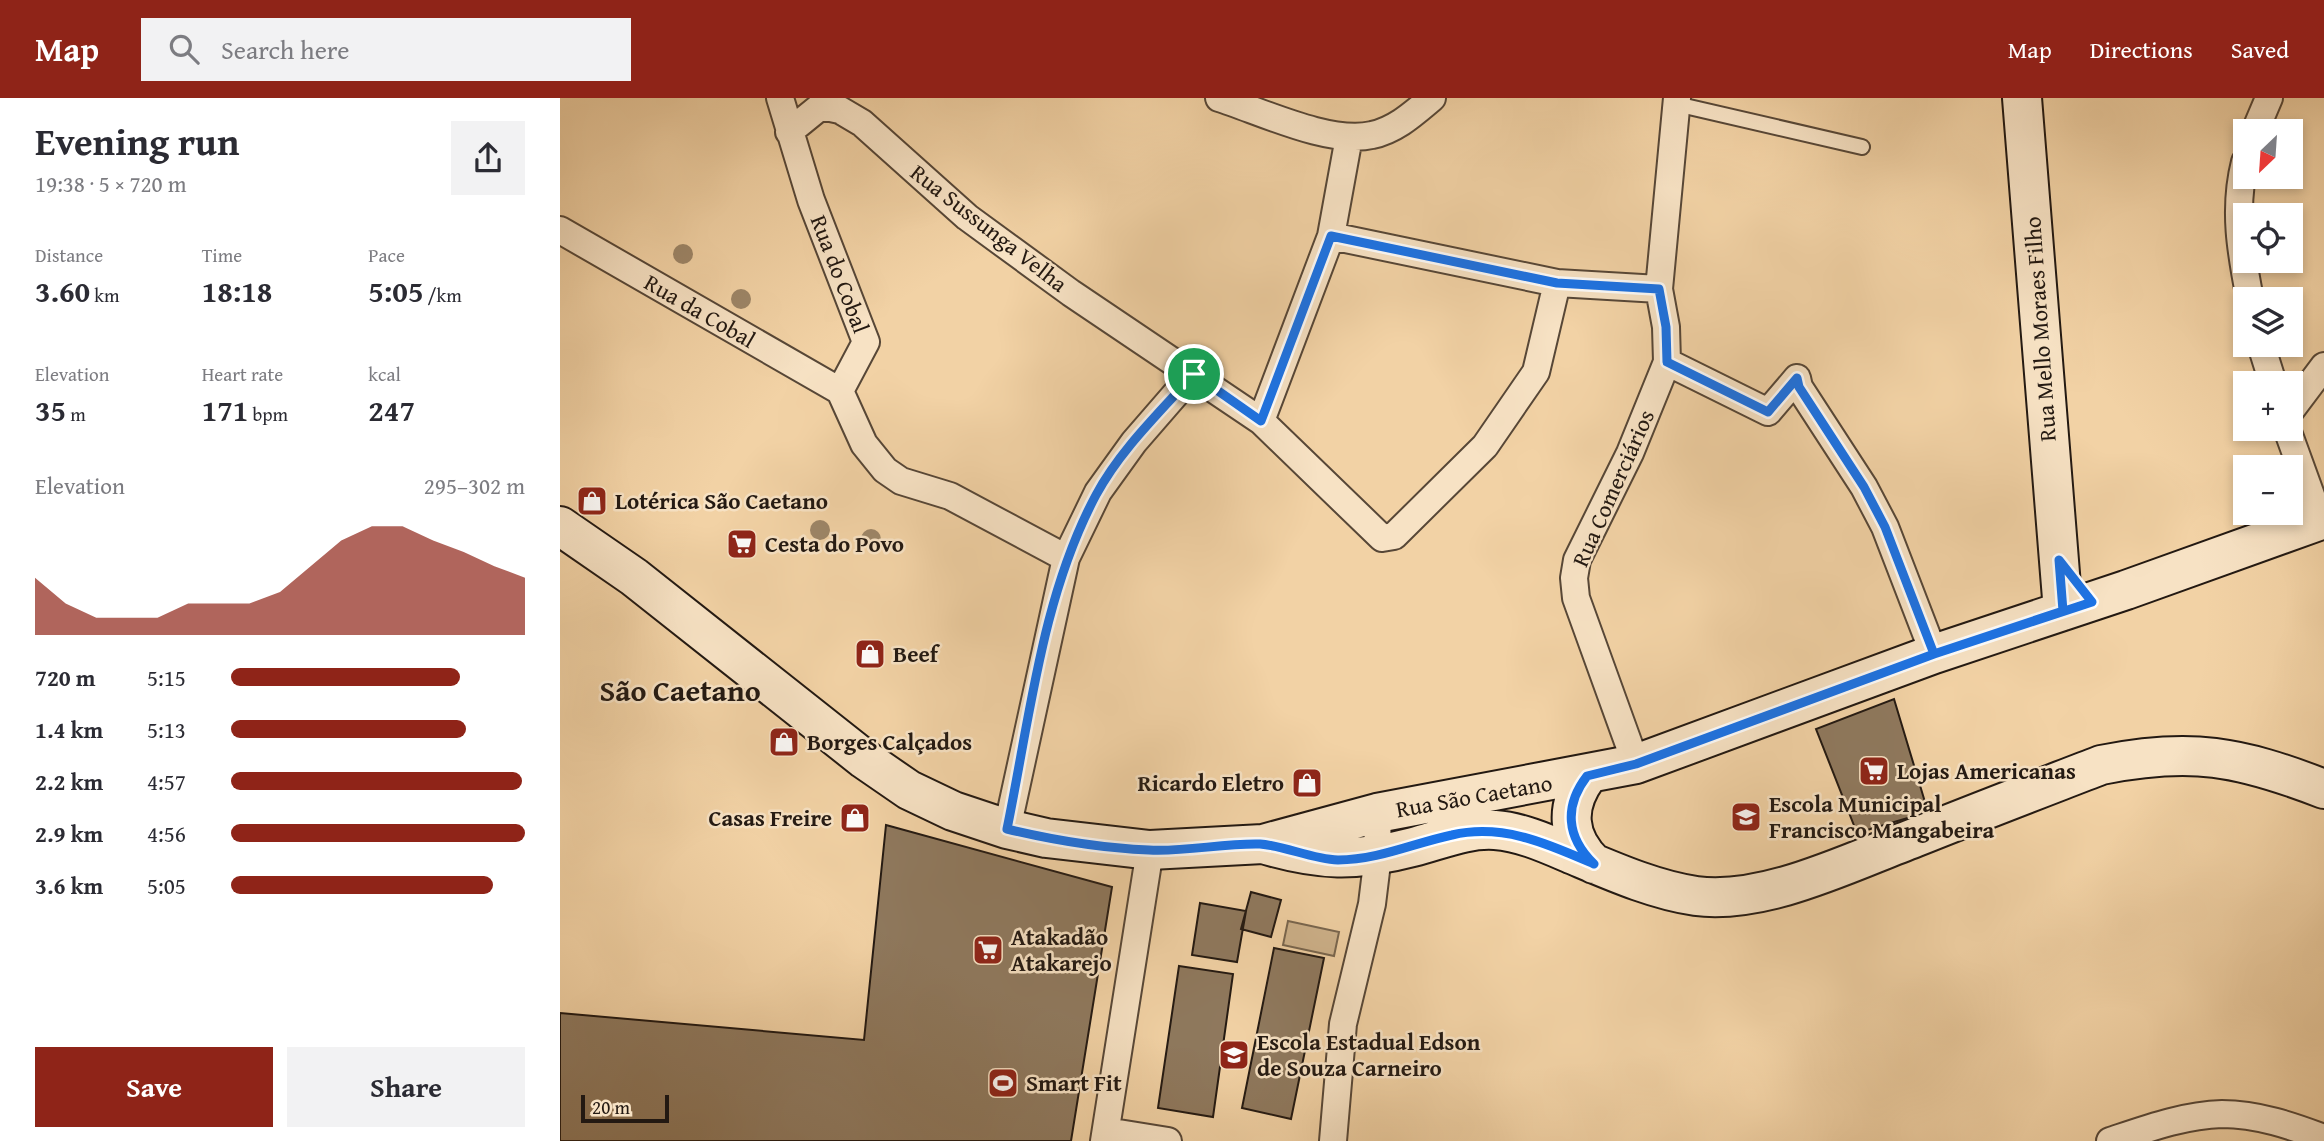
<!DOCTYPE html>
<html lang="en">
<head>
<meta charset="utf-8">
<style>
	body { margin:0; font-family:"Gentium Book Plus",serif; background:#f2f2f3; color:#2b2b33; height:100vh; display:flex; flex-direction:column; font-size:26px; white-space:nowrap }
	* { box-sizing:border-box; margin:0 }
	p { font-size:23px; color:#7c7c81 }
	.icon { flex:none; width:38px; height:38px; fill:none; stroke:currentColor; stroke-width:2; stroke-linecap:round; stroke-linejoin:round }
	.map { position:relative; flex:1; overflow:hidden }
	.side { display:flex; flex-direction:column; background:#fff; width:560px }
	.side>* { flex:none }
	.needle { width:46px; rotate:205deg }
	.controls { position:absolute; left:1673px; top:21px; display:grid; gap:14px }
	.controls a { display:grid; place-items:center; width:70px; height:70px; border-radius:0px; background:#fff; box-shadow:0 4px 10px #0003; font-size:35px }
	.scale { position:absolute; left:21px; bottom:18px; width:88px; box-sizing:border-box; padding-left:7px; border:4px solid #231912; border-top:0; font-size:19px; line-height:24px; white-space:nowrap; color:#231912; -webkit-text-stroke:5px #f7e2c4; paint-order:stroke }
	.pin { position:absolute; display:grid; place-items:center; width:60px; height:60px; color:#fff; margin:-30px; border:4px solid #fff; border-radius:50%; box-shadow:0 2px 7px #0007 }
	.round { display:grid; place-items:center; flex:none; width:74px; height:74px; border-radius:0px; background:#f2f2f3 }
	.summary { display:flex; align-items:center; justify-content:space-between; height:119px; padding:0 35px }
	h1 { font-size:38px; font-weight:800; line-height:52px }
	.stats { display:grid; grid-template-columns:repeat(3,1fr); gap:10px; height:119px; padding:7px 35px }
	.stats div { display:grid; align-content:center }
	.stats b { font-size:30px; font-weight:800 }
	.stats small { font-size:19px; font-weight:400 }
	.stats p { font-size:19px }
	.chart { height:196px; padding:14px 35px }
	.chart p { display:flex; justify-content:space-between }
	.chart svg { width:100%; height:126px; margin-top:7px; fill:#8f2418; opacity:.7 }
	.action { display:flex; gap:14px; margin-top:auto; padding:14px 35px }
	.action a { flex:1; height:80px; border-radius:0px; background:#8f2418; color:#fff; font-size:28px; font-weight:800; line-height:80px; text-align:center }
	.action a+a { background:#f2f2f3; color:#2b2b33 }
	ul { padding:0 35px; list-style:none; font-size:23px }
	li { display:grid; grid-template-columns:112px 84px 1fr; align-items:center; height:52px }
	li i { height:18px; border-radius:9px; background:#8f2418 }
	header { display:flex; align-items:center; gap:42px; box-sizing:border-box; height:98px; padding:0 35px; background:#8f2418; color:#fff }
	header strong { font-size:33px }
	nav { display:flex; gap:38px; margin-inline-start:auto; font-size:24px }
	.search { width:490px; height:63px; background:#f2f2f3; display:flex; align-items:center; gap:18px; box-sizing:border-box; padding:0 24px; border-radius:0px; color:#7c7c81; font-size:26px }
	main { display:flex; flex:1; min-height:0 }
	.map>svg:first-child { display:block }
	.green { fill:#cfb38c; stroke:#79664f; stroke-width:2 }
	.building { fill:#8f795e; stroke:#231912; stroke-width:2 }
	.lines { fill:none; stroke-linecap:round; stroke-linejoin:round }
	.lane-casing { stroke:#574737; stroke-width:18 }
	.street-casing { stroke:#574737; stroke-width:30 }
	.secondary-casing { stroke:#231912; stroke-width:42 }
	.lane { stroke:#f7e2c4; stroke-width:14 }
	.street { stroke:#f7e2c4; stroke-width:26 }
	.secondary { stroke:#f7e2c4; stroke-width:38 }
	.tree { fill:#9d8668 }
	.route-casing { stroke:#fff; stroke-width:14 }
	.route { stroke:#1a73e8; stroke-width:9 }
	.labels { text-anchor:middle; stroke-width:5; stroke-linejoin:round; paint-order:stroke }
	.street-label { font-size:23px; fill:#231912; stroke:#f7e2c4 }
	.poi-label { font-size:23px; font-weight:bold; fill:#231912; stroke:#f7e2c4; text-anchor:start }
	.district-label { font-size:30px; font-weight:bold; fill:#231912; stroke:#f7e2c4 }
</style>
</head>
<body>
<header>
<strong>Map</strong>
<div class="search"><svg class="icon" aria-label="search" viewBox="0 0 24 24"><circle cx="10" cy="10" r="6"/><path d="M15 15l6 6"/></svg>Search here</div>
<nav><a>Map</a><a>Directions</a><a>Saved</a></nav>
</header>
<main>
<section class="side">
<div class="summary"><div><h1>Evening run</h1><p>19:38 · 5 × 720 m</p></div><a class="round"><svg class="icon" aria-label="share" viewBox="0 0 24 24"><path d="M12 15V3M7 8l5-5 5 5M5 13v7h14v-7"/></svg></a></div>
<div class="stats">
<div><p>Distance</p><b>3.60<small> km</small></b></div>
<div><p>Time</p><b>18:18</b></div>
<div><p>Pace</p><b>5:05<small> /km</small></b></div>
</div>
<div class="stats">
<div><p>Elevation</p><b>35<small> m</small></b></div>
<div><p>Heart rate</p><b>171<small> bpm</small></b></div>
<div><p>kcal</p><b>247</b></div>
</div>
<div class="chart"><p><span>Elevation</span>295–302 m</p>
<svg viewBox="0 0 160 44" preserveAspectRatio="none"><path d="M0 44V24L10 33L20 38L30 38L40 38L50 33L60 33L70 33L80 29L90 20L100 11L110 6L120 6L130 11L140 15L150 20L160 24V44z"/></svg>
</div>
<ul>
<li><b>720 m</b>5:15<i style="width:78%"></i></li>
<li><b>1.4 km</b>5:13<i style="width:80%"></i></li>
<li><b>2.2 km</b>4:57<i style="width:99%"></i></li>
<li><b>2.9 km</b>4:56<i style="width:100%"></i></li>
<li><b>3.6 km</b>5:05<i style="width:89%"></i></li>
</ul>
<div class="action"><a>Save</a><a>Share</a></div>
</section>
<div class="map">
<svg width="1764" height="1043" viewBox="0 0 1764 1043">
	<rect width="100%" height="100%" fill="#f2d2a5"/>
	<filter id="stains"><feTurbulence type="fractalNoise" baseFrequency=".00286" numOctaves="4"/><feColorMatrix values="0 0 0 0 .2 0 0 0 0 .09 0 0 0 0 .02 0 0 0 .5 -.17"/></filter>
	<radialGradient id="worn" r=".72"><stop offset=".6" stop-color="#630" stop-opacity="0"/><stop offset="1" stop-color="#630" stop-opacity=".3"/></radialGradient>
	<path class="green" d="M 728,823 L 779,834 L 774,858 L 723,847 Z"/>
	<path class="building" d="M 1334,601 L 1368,714 L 1297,735 L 1256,631 Z
		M 326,727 L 552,789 L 511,1043 L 0,1043 L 0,915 L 304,942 Z
		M 691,794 L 721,802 L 711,839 L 681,831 Z
		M 640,805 L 686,813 L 677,864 L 632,857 Z
		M 714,850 L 764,860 L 731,1021 L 682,1010 Z
		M 619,868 L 673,876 L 653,1019 L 598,1010 Z"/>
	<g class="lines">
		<g class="lane-casing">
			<path id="lane" d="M 1116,6 L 1302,49"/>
		</g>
		<g class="street-casing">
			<path id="street" d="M 220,0 L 251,102 L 306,244 L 280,293 L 304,346 L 325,372 L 341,383 L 390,398 L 506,460
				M 659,0 C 700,13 770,47 812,37 C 836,32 854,15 872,0
				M 1695,33 L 1709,0
				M 229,34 L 261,8 L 280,12 L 302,25 L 407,119 L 511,195 L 701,323 L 822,440 L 834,438 L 925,348 L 976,274 L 997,185
				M 1685,64 C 1673,111 1681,155 1690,201
				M 0,132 L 280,293
				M 771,138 L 997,185 L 1099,191
				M 1701,247 L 1713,285
				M 1107,264 L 1208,314 L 1237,280 L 1239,289 L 1304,389 L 1325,429 L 1374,556
				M 1731,312 L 1764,268
				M 701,323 L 771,138 L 789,39
				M 1727,331 L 1760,422
				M 1076,666 L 1016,500 L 1014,480 L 1017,462 L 1070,355 L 1107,264 L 1106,229 L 1099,191 L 1117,0
				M 447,731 L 506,460 L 538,394 L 574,344 L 633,276
				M 546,1033 L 608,1043
				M 544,1043 L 590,752
				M 773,1043 L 783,926 L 812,806 L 818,757 L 817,715
				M 1550,1043 C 1586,1031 1624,1017 1662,1016 C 1698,1016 1732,1028 1764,1040"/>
		</g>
		<g class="secondary-casing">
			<path id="secondary" d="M 1462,0 L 1503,513
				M 0,428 L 74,479 L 304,661 L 349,692 L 393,713 L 447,731 L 486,740 L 590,752 L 703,746 L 817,715 L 1076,666 L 1374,556 L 1566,492 L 1764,421
				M 1027,678 C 1005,708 1006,739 1034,766
				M 703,746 C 759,763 796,764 853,749 C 880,742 907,730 935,732 C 963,734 990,747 1016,758 C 1054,774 1095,792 1136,798 C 1205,807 1290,764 1354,740 C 1416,715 1479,691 1541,667 C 1631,649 1679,658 1764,691"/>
		</g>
		<use href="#lane" class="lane"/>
		<use href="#street" class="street"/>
		<use href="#secondary" class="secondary"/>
	</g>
	<g class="tree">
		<circle cx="123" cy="156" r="10"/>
		<circle cx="181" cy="201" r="10"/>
		<circle cx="260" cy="432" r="10"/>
		<circle cx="311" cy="441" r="10"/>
	</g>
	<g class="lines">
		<g class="route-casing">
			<path id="route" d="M 634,276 C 600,314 560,352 536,397 C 482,498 470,619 447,731 C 493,742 542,750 589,752 C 626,754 663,745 700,746 C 726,748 751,761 778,762 C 818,762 854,745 892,737 C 943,725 988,746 1034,766 C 1006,739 1004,708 1027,678 L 1076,666 L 1374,556 L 1503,513 L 1499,462 L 1532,504 L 1374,556 L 1325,429 L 1304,389 L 1239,289 L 1237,280 L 1208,314 L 1107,264 L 1106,229 L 1099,191 L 997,185 L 771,138 L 701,323 L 634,276"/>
		</g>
		<use href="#route" class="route"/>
	</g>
	<defs>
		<g id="shop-square" transform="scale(1.575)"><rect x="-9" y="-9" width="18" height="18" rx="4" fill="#8f2418" stroke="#f7e2c4"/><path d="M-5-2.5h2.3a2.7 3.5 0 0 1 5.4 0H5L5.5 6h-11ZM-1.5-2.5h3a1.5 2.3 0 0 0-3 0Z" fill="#fff"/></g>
		<g id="supermarket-square" transform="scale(1.575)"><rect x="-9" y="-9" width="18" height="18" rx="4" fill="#8f2418" stroke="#f7e2c4"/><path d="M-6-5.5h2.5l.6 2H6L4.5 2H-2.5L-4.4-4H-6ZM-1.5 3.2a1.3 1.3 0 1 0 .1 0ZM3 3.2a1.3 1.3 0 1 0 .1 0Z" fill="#fff"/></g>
		<g id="school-square" transform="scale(1.575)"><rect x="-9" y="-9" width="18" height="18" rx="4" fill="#8f2418" stroke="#f7e2c4"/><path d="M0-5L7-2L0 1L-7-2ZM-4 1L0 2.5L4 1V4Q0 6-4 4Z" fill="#fff"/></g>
		<g id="stadium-square" transform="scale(1.575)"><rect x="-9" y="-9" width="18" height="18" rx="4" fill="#8f2418" stroke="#f7e2c4"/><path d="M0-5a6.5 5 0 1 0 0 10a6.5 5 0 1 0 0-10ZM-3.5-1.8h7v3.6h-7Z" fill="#fff"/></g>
	</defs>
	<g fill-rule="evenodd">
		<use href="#shop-square" x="32" y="403"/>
		<use href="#supermarket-square" x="182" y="446"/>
		<use href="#shop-square" x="310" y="556"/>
		<use href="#shop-square" x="224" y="644"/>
		<use href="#supermarket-square" x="1314" y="673"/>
		<use href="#shop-square" x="747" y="685"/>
		<use href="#school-square" x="1186" y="719"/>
		<use href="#shop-square" x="295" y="720"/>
		<use href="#supermarket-square" x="428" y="852"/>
		<use href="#school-square" x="674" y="957"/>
		<use href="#stadium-square" x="443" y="985"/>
	</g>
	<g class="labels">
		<g class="street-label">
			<text transform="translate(429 130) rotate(38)" y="8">Rua Sussunga Velha</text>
			<text transform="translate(280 176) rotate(69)" y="8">Rua do Cobal</text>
			<text transform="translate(140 213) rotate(30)" y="8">Rua da Cobal</text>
			<text transform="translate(1480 231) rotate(-94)" y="8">Rua Mello Moraes Filho</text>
			<text transform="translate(1053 390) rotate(-66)" y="8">Rua Comerciários</text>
			<text transform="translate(914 698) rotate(-10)" y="8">Rua São Caetano</text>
		</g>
		<g class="poi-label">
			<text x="55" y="411">Lotérica São Caetano</text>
			<text x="205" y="454">Cesta do Povo</text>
			<text x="333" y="564">Beef</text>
			<text x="247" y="652">Borges Calçados</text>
			<text x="1337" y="681">Lojas Americanas</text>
			<text x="724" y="693" text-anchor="end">Ricardo Eletro</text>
			<text x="1209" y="714">Escola Municipal<tspan x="1209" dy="26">Francisco Mangabeira</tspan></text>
			<text x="272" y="728" text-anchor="end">Casas Freire</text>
			<text x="451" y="847">Atakadão<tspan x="451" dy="26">Atakarejo</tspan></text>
			<text x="697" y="952">Escola Estadual Edson<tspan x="697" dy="26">de Souza Carneiro</tspan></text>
			<text x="466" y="993">Smart Fit</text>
		</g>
		<g class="district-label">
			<text x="120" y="603">São Caetano</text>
		</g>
	</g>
	<rect width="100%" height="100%" filter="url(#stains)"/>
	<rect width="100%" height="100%" fill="url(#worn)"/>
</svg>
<div class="controls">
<a><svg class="needle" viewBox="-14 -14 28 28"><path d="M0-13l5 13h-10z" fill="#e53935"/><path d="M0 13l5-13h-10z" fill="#7c7c81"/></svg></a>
<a><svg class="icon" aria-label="locate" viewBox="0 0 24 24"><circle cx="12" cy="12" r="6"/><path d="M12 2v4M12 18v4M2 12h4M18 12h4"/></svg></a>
<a><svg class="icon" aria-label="layers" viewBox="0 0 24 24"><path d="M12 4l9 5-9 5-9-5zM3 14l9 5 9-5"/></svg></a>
<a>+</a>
<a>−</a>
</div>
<div class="scale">20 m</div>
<div class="pin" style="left:634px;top:276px;background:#1e9e55"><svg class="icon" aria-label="arrive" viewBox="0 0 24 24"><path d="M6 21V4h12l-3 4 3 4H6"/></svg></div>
</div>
</main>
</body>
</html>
